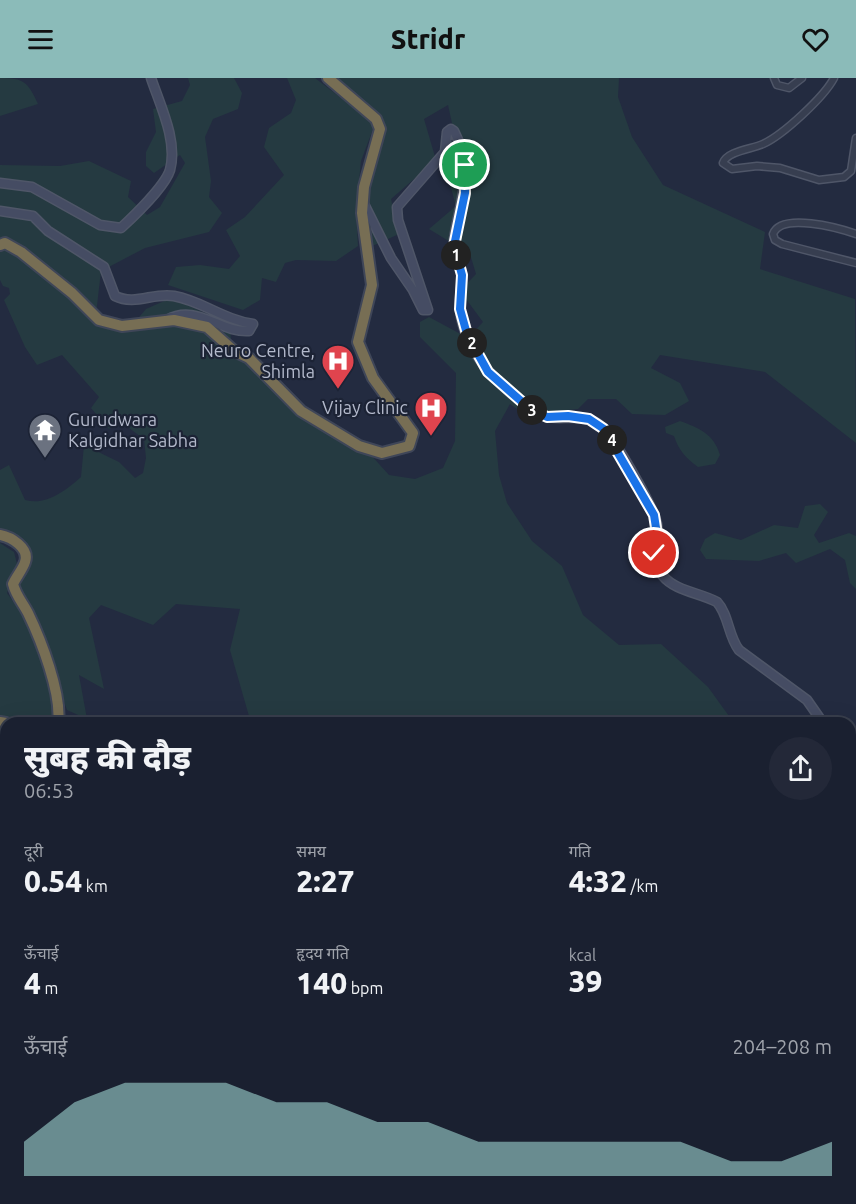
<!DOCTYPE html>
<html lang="hi">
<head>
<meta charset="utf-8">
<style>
	body { margin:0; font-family:Ubuntu,"Noto Sans Devanagari",sans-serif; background:#232838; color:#f1f3f6; height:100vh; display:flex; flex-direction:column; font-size:22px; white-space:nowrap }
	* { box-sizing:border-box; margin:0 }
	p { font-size:20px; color:#9fa3ab }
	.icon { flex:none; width:33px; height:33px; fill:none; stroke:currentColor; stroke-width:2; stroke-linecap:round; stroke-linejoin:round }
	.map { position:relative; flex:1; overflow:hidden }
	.sheet { position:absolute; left:0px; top:639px; width:856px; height:488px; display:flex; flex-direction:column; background:#1a2030; border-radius:18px 18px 0 0; box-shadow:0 6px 24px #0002,0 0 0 2px #383e4c }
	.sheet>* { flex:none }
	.pin { position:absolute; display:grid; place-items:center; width:51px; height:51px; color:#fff; margin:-26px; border:3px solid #fff; border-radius:50%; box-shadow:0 2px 6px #0007 }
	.km { position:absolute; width:30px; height:30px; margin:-15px; border-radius:50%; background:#222; color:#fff; font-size:16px; line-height:30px; text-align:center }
	.round { display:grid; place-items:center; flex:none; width:63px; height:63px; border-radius:32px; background:#232838 }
	.summary { display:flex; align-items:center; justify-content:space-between; height:102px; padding:0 24px }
	h1 { font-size:33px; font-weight:800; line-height:45px }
	.figures { display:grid; grid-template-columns:repeat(3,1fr); gap:9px; height:102px; padding:6px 24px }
	.figures div { display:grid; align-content:center }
	.figures b { font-size:30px; font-weight:800 }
	.figures small { font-size:16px; font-weight:400 }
	.figures p { font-size:16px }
	.chart { height:168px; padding:12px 24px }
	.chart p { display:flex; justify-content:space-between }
	.chart svg { width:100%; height:108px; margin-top:6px; fill:#8bbbb9; opacity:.7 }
	header { display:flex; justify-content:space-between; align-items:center; height:78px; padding:0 24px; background:#8bbbb9; color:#111; font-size:27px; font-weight:800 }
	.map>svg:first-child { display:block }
	.green { fill:#253a41 }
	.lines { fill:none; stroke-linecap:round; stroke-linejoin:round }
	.street-casing { stroke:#4f5668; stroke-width:9 }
	.secondary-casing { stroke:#4f5668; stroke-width:11 }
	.highway-casing { stroke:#3f4658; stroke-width:14 }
	.street { stroke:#373e50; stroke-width:6 }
	.secondary { stroke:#454c63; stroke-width:8 }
	.highway { stroke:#776e54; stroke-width:10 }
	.route-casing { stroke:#fff; stroke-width:12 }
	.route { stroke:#1a73e8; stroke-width:8 }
	.labels { text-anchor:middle; stroke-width:4.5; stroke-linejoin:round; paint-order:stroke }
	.poi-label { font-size:18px; fill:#b3b9cb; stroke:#1c2335; text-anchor:end }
</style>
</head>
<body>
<header><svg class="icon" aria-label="menu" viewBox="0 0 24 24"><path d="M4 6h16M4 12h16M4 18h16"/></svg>Stridr<svg class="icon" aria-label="heart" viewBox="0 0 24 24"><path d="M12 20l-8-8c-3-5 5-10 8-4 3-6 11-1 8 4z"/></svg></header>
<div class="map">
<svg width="856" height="1126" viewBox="0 0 856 1126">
	<rect width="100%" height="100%" fill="#232b40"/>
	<path class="green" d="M 0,0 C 24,0 28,4 38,26 L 0,38 Z
		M 188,0 L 234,0 L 242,15 L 238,31 L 213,41 L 205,59 L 211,103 L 209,119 L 222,135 L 209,154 L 145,170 L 101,193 L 95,245 L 129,251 L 146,231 L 171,220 L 229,246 L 233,275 L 249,281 L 300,334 L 370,376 L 389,397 L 415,401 L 443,390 L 455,363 L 456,295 L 420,259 L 420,244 L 429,239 L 468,260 L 483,244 L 460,213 L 476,196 L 470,176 L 429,151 L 456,128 L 451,110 L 463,95 L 448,27 L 424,41 L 436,82 L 391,121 L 399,156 L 370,169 L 363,135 L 381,51 L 331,0 L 619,0 L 618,19 L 632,59 L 663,107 L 765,154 L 760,191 L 855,221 L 856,365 L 765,294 L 660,277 L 651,290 L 680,305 L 689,323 L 665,337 L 632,336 L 616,321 L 588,321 L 578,331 L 524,336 L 510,326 L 495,353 L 499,397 L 507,425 L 532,463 L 562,488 L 583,537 L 619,567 L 661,566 L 708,609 L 734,645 L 251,645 L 230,572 L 240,531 L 176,526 L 153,547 L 101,527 L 89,540 L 104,611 L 79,597 L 87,641 L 67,632 L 30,532 L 16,506 L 28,474 L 0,455 L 0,392 L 9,387 L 25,422 C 46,428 65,413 81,399 L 84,367 L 119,384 L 135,400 L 143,395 L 146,380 L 144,361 L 118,342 L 109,351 L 91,330 L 99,319 L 62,277 L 37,287 L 25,269 L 4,222 L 10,216 L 9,210 L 3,208 L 0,202 L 0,87 L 60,88 L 89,83 L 131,103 L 128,119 L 147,137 L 160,129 L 185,85 L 180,77 L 154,95 L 146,88 L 146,74 L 156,54 L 153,31 L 182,23 L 190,7 Z
		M 287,0 L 315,0 L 370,42 L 373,51 L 361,83 L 356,134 L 358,168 L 336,183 L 296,182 L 285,185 L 276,204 L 262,200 L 260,222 L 243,232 L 168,207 L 176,189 L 200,187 L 229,191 L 240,178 L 226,152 L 245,139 L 284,97 L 264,69 L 269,50 L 291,35 L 296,22 Z
		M 680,343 C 699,350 714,356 720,377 L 715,386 L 698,389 C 686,380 679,373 674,358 L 666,355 L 665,349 Z
		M 820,426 L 828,434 L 814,457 L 819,465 L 849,455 L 856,458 L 856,511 L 850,505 L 845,482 L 830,471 L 796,485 L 786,475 L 759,483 L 706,481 L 700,472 L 705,461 L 715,455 L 741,462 L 774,447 L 798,450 L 805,428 Z
		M 0,465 L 14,474 L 17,486 L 7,515 C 13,524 21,533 26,542 C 37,564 58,621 52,643 L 47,645 L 0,639 Z
		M 0,651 L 6,653 L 6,1120 L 179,1121 L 172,1122 L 169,1126 L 0,1126 Z
		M 850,757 L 856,762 L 856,945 L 851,951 Z
		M 856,1033 L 856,1062 L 853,1057 L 850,1058 L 851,1034 Z
		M 856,1086 L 856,1126 L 851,1119 L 851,1095 Z
		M 488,1120 L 493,1126 L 277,1126 L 272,1121 Z
		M 663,1121 L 719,1121 L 721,1126 L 664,1126 Z
		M 726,1121 L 790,1121 L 793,1126 L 728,1126 Z"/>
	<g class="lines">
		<g class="street-casing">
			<path id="street" d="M 774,0 L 777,7 L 789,10 L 802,0
				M 834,0 C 824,19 783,57 763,66 C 752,71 727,73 723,85 L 732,91 L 757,88 L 780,90 L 819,102 L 844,99 L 851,93 L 856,60
				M 856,156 C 839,150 781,134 773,156 L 775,162 L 782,166 L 856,185
				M 850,962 L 856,957
				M 850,985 L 856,982"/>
		</g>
		<g class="secondary-casing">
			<path id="secondary" d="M 0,105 L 32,109 L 100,147 L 121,150 C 134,138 165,108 170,92 C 178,63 160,27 151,0
				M 363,124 L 391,180 L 413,212 L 423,232 L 428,232 L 398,142 L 397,129 L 445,74 L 447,54 L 451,51 L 454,53 C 475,93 460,121 454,161 C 453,174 461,184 462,197 C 462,209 459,221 460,233 C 466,278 503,313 539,336 C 556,345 578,334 597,345 C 612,354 653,428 657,446 C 660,466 648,481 663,498 C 675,513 701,515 717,524 C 729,537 728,558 739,572 L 807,622 L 823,645
				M 0,133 L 33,138 L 48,153 L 104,189 L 115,218 C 135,228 154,214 174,218 C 202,223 224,242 253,246 L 249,253 C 220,255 196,225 167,242
				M 850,687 L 856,695
				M 850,802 L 856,799
				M 850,814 L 856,813"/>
		</g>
		<g class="highway-casing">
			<path id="highway" d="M 0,167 L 5,165 L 21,174 L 72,215 L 99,242 L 122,248 L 174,242 L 207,249 L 234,273 L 249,280 L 301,333 L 359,368 L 382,375 L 409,368 L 413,355 L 373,300 L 358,264 L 372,207 L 362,135 L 364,109 L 380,51 L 376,41 L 328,0
				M 0,457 C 11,459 30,470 25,484 C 23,491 16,499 13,506 C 16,518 23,525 28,535 C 41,562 62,616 58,645
				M 0,644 L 6,645"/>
		</g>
		<use href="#street" class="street"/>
		<use href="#secondary" class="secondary"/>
		<use href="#highway" class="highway"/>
	</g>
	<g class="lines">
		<g class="route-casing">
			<path id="route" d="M 465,87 L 465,115 L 454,168 L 462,197 L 460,231 L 467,256 L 488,294 L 529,330 L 547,339 L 568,338 L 589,341 L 604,351 L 654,437 L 657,456 L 654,475"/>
		</g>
		<use href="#route" class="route"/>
	</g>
	<defs>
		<g id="hospital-pin" transform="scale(1.725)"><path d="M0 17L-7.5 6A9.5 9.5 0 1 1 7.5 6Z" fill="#e0444e" stroke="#1c2335"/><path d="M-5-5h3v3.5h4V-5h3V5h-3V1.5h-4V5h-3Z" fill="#fff"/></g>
		<g id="temple-pin" transform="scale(1.725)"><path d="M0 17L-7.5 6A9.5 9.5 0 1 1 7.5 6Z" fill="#6b7280" stroke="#1c2335"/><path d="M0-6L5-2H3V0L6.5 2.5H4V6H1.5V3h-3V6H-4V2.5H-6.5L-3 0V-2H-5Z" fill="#fff"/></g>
	</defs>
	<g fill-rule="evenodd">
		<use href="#hospital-pin" x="338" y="283"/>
		<use href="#hospital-pin" x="431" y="330"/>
		<use href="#temple-pin" x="45" y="352"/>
	</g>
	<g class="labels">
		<g class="poi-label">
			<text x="315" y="279">Neuro Centre,<tspan x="315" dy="21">Shimla</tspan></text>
			<text x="408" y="336">Vijay Clinic</text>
			<text x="68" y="348" text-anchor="start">Gurudwara<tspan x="68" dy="21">Kalgidhar Sabha</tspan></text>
		</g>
	</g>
</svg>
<div class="pin" style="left:465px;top:87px;background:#1e9e55"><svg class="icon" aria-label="arrive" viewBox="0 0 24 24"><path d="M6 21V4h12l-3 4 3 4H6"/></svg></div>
<div class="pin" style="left:654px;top:475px;background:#d93025"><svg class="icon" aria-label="check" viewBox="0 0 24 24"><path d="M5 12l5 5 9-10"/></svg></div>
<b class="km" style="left:456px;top:177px">1</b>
<b class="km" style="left:472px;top:265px">2</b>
<b class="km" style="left:532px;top:332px">3</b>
<b class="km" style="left:612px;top:362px">4</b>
<section class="sheet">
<div class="summary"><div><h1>सुबह की दौड़</h1><p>06:53</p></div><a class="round"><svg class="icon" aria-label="share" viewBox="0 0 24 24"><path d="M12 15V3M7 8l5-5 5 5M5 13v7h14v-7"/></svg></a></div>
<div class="figures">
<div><p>दूरी</p><b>0.54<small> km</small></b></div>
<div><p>समय</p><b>2:27</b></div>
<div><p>गति</p><b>4:32<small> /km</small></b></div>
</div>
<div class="figures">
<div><p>ऊँचाई</p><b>4<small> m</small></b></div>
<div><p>हृदय गति</p><b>140<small> bpm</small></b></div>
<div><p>kcal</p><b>39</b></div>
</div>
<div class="chart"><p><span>ऊँचाई</span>204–208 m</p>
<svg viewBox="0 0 160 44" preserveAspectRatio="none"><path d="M0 44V30L10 14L20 6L30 6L40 6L50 14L60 14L70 22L80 22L90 30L100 30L110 30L120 30L130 30L140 38L150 38L160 30V44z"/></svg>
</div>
</section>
</div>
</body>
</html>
